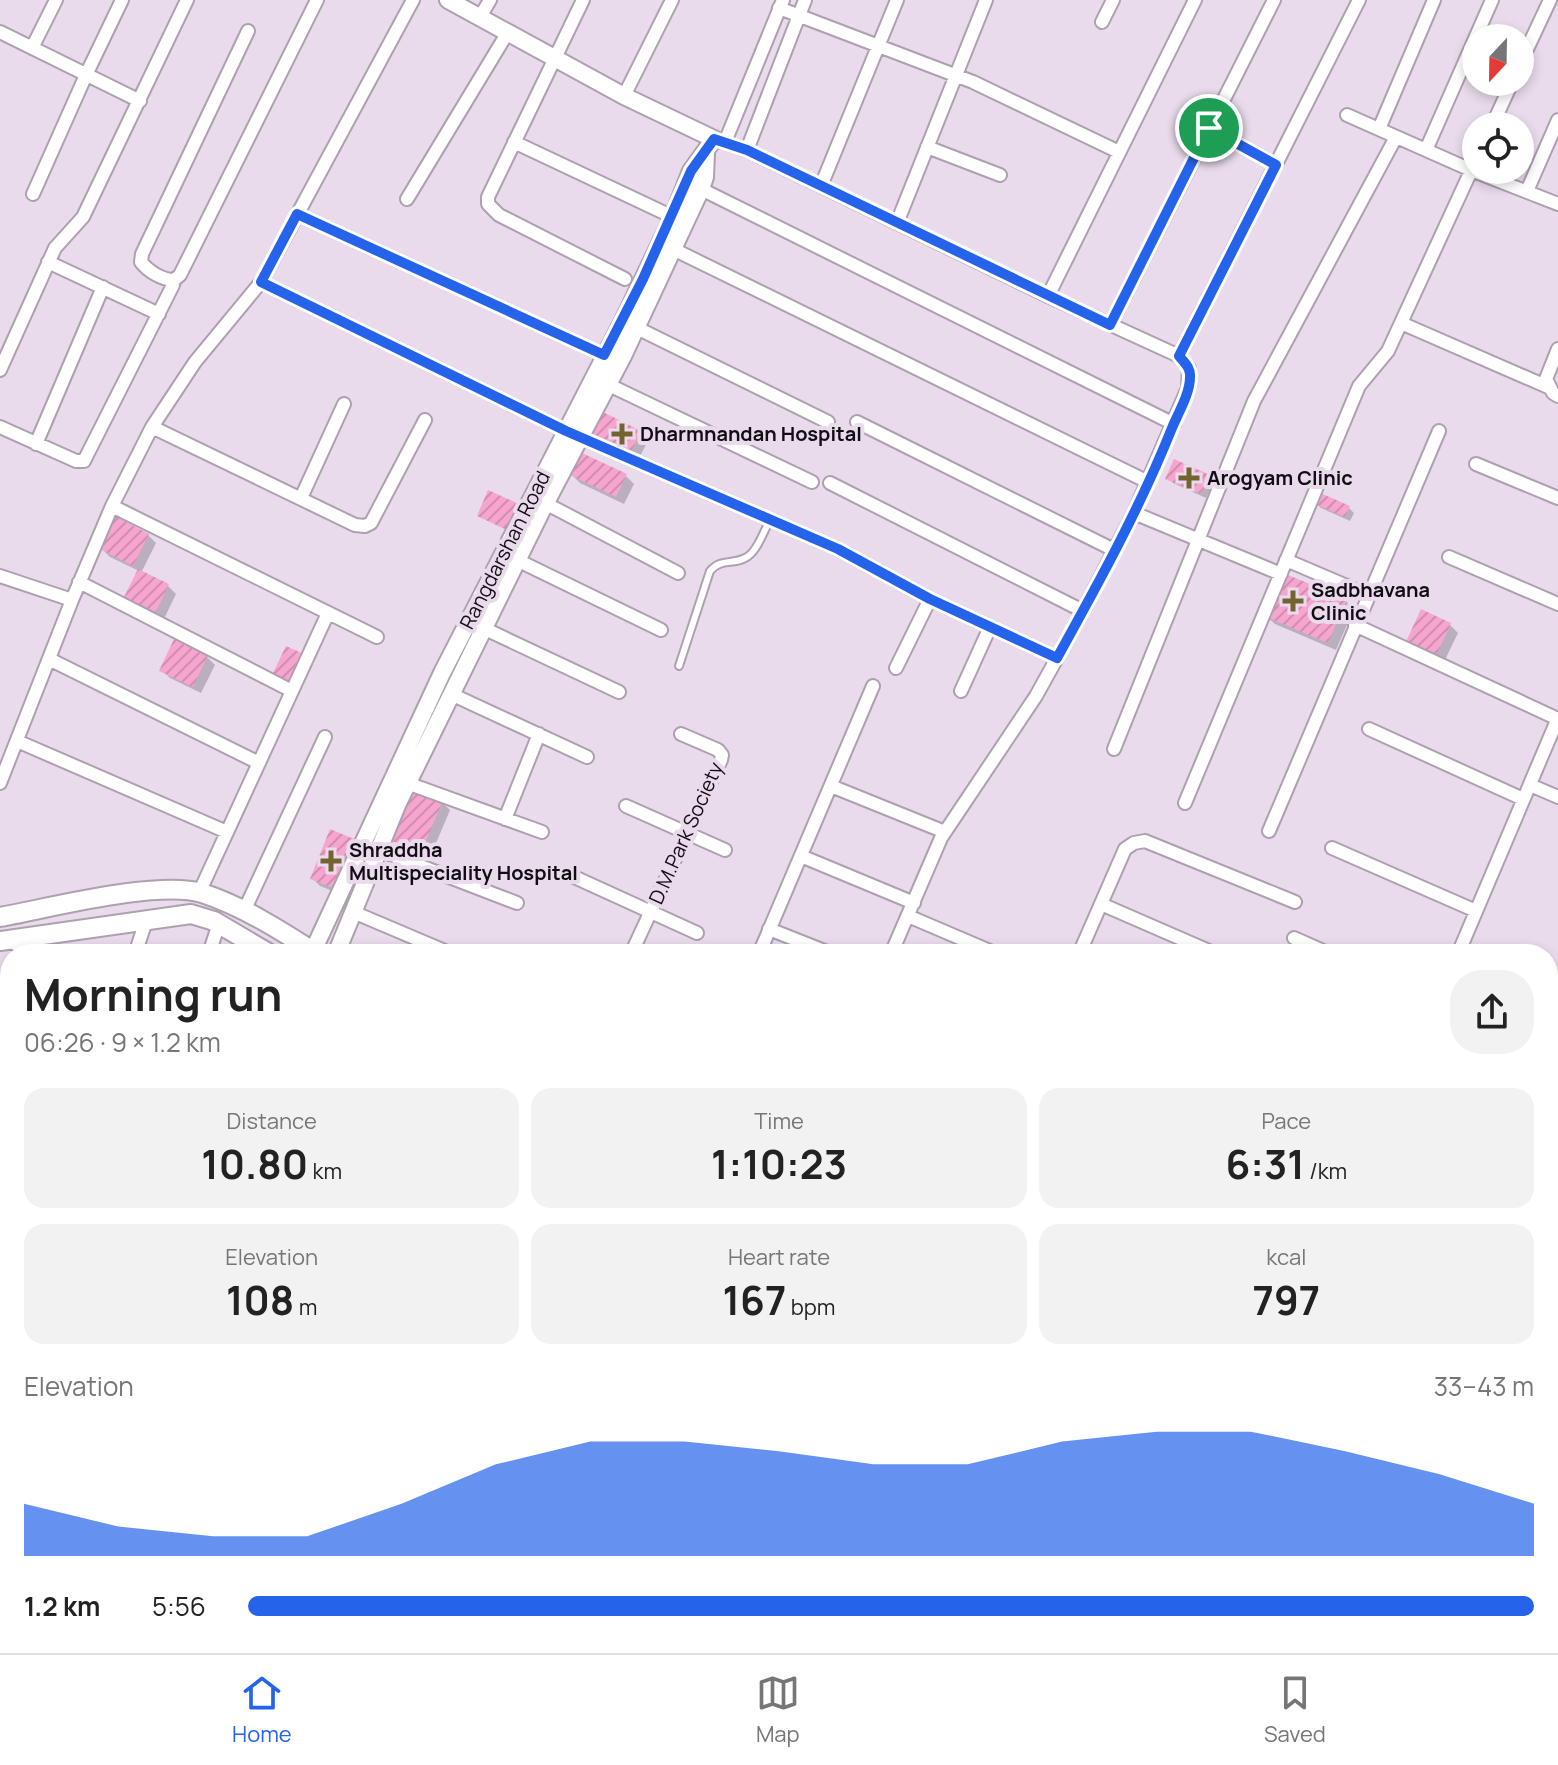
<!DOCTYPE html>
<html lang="en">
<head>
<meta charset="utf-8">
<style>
	body { margin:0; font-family:Manrope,sans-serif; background:#f2f2f2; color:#222; height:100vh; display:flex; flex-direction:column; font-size:30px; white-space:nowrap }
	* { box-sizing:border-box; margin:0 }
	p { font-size:26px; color:#767676 }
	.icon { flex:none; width:44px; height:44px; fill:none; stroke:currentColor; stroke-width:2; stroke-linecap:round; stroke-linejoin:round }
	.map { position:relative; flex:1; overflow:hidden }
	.panel { position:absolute; left:0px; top:944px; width:1558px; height:710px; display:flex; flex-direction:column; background:#fff; border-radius:32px 32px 0 0; box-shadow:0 4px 12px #0003 }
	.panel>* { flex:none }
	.needle { width:52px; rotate:202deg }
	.fabs { position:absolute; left:1462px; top:24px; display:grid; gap:16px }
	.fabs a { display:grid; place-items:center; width:72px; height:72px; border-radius:50%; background:#fff; box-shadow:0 4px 12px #0003; font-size:40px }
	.pin { position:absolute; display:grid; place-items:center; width:68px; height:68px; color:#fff; margin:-34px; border:4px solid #fff; border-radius:50%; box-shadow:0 2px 8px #0007 }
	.round { display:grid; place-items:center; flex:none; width:84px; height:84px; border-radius:32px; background:#f2f2f2 }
	.summary { display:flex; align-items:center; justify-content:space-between; height:136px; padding:0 24px }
	h1 { font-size:44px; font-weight:700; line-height:60px }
	.figures { display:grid; grid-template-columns:repeat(3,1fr); gap:12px; height:136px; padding:8px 24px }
	.figures div { display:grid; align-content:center; border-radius:20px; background:#f2f2f2; text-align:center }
	.figures b { font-size:40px; font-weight:700 }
	.figures small { font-size:22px; font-weight:400 }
	.figures p { font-size:22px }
	.chart { height:224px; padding:16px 24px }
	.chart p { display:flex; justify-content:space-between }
	.chart svg { width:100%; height:144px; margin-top:8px; fill:#2563eb; opacity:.7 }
	ul { padding:0 24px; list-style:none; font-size:26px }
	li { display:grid; grid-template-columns:128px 96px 1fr; align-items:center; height:60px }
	li i { height:20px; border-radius:10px; background:#2563eb }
	.tab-bar { display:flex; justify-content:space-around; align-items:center; height:112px; border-top:2px solid #e0e0e0; background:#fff; font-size:22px; color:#767676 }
	.tab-bar a { display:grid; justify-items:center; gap:4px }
	.tab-bar .selected { color:#2563eb }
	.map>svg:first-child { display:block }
	.shadow { fill:#0003 }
	.building { fill:url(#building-hatch) }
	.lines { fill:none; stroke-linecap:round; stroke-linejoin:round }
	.service-casing { stroke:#aea0b0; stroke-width:10 }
	.minor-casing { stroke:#aea0b0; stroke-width:16 }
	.tertiary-casing { stroke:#aea0b0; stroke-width:20 }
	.secondary-casing { stroke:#aea0b0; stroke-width:22 }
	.service { stroke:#fff; stroke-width:6 }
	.minor { stroke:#fff; stroke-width:12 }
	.tertiary { stroke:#fff; stroke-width:16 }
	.secondary { stroke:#fff; stroke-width:18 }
	.route-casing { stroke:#fff; stroke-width:16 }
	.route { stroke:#2563eb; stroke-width:10 }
	.poi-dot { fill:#746331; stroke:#e9dbec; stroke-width:3 }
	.labels { text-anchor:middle; stroke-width:8; stroke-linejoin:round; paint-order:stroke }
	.poi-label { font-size:20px; font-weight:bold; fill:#120d13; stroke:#e9dbec; text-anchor:start }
	.street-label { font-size:20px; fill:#120d13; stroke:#e9dbec }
</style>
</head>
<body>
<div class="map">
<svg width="1558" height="1653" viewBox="0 0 1558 1653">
	<defs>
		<pattern id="building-hatch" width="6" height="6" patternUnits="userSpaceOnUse" patternTransform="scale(2)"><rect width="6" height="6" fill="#f6a5cf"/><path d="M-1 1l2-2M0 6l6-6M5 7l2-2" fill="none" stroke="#d28db1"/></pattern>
	</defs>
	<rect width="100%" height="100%" fill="#e9dbec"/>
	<path class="shadow" d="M 602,413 L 640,433 L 648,441 L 638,460 L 600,441 L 592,433 Z
		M 572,475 L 626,476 L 634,484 L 624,504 L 580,483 Z
		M 1209,477 L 1214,482 L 1206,498 L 1173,483 L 1168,478 Z
		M 1316,503 L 1349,508 L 1354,513 L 1350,521 L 1321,508 Z
		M 148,535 L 156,543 L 141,573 L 168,586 L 176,594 L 162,623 L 133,609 L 139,571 L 110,557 L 102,549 Z
		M 1346,601 L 1354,609 L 1336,650 L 1275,624 L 1266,616 Z
		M 1450,625 L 1458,633 L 1443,664 L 1415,652 Z
		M 207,657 L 215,665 L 201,693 L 170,678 L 162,670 Z
		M 442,802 L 450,810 L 429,860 L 402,849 L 394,841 Z
		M 366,851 L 347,897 L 320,886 L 312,878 Z
		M 0,1624 L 10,1627 L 10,1644 L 35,1644 L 44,1653 L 57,1652 L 49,1644 L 81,1644 L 78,1653 L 9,1653 L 10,1648 L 0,1645 Z
		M 87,1644 L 123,1644 L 120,1653 L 84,1653 Z"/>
	<path class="building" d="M 601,411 L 641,431 L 630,454 L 590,433 Z
		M 580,452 L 627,474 L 616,497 L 570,475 Z
		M 1174,459 L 1210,475 L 1201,494 L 1165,479 Z
		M 488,490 L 521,505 L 509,531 L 477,516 Z
		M 1318,492 L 1350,506 L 1345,517 L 1313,503 Z
		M 115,516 L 149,534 L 133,566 L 100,549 Z
		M 138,569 L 169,584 L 154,616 L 122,601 Z
		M 1283,573 L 1347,599 L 1328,643 L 1264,616 Z
		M 1421,609 L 1451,623 L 1435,658 L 1405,644 Z
		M 174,639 L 208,655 L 193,687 L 159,671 Z
		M 286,646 L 304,654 L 291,684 L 272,675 Z
		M 414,788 L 443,800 L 421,853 L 392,841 Z
		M 330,829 L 359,841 L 339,890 L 310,879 Z
		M 223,947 L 242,954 L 220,954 Z
		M 0,1622 L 10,1625 L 4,1644 L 0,1643 Z
		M 10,1644 L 34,1644 L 40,1646 L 38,1653 L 7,1653 Z
		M 52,1644 L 75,1644 L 73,1651 Z
		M 85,1644 L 116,1644 L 113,1653 L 82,1653 Z
		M 45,1646 L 65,1652 L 65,1653 L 42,1653 Z"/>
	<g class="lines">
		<g class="service-casing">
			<path id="service" d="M 679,666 L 710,571 C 721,558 732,565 745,558 C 757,553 764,530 770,520"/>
		</g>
		<g class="minor-casing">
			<path id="minor" d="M 583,0 L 488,197 L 488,204 L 499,215 L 625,279
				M 779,8 L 973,82 L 1119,152
				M 480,17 L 490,0
				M 1102,22 L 1113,0
				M 248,31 L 142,254 L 141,262 C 148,271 162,280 174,280 L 180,275 L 317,0
				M 0,32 L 140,101
				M 32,48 L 56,0
				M 1520,64 L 1550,0
				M 624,96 L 672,0
				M 1347,115 L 1471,170 L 1558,204
				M 1492,126 L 1512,82
				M 1209,128 L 1276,165
				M 1379,129 L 1434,0
				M 714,139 L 747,150 L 1048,296 L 1179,356 L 1189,368 L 1188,388 L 1134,513 L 1083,611 L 1036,696 L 941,838 L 891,954
				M 514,142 L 673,217
				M 725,142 L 783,0
				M 927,147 L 1000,175
				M 747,150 L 805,0
				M 1426,150 L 1492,0
				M 821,186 L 897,0
				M 701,189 L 1174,424
				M 1527,191 L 1558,120
				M 33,194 L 86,75 L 122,0
				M 407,199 L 508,32
				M 297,214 L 604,355
				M 897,223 L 986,0
				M 673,249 L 1148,482
				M 48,262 L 159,314
				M 261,282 L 566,431 L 838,549 L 930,599 L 1057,658
				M 1048,296 L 1195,0
				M 1401,323 L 1548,387
				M 1110,325 L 1274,0
				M 637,328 L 828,422
				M 1558,349 L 1546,379 L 1553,393 L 1558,396
				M 1179,356 L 1359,0
				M 0,370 L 55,248 L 83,217 L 187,0
				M 609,385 L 812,482
				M 857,422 L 1114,550
				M 0,427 L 76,461 L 84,461 L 173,285
				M 152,427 L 355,525 L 365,526 L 371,523 L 425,420
				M 36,444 L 103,287
				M 1476,464 L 1558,498
				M 830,483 L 1083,611
				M 301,498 L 344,404
				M 545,503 L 678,573
				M 112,506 L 377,637
				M 1134,513 L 1281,574
				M 1449,557 L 1558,604
				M 517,560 L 661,630
				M 1286,560 L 1368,595
				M 0,576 L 72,600 L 0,783
				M 79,582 L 292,691
				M 72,600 L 112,506 L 152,427 L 195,362 L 261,282 L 413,0
				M 1355,625 L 1558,719
				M 483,628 L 619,692
				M 49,659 L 259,763
				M 896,668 L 930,599
				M 961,691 L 990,627
				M 451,694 L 587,757
				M 1369,729 L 1523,799
				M 17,741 L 227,832
				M 1114,749 L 1254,401 L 1396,137
				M 407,783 L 542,832
				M 1530,785 L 1558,797
				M 831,786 L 945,832
				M 1185,803 L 1359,386 L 1388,351 L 1476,160
				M 626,806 L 725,850
				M 505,819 L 539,734
				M 1269,831 L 1439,431
				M 1332,848 L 1476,911
				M 379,850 L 517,903
				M 801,856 L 914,903
				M 572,876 L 697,933
				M 199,893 L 328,613
				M 1101,904 L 1216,954
				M 244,911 L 325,737
				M 353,912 L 452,954
				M 908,916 L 997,954
				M 769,929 L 832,954
				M 1294,938 L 1330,954
				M 10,942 L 40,954
				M 135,954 L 146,921
				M 209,954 L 219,923
				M 631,954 L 721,760 L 722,755 L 718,750 L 681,734
				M 759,954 L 873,686
				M 1079,954 L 1125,849 L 1134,843 L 1145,841 L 1295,902
				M 1458,954 L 1558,718
				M 1548,981 L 1558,985
				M 0,1023 L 10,1027
				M 1548,1067 L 1558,1071
				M 0,1166 L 10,1170
				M 1548,1212 L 1558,1192
				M 0,1226 L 10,1204
				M 0,1290 L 10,1295
				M 0,1378 L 10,1382
				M 1548,1433 L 1558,1408
				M 0,1472 L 10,1477
				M 1548,1612 L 1558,1589
				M 220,1644 L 247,1653
				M 672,1644 L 696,1653
				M 1304,1644 L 1325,1653
				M 313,1653 L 317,1644
				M 616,1653 L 619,1644
				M 709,1653 L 712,1644
				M 879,1653 L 882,1644
				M 1101,1653 L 1105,1644
				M 1188,1653 L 1191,1644
				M 1347,1653 L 1351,1644
				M 1434,1653 L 1438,1644
				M 1530,1653 L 1534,1644"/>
		</g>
		<g class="tertiary-casing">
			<path id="tertiary" d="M 313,951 L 442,673 L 624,319 L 673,217 L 691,171 L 714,139 L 624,96 L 448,0
				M 336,954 L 398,803 L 541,512 L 623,356 L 701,189 L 705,177 L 706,153
				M 128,1653 L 132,1644"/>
		</g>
		<g class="secondary-casing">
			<path id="secondary" d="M 0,917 C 50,908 156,880 202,893 C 242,906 282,931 317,954
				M 0,941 L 191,914 L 214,921 L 270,954
				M 1548,1507 L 1558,1511
				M 1548,1532 L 1558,1537"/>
		</g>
		<use href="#service" class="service"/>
		<use href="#minor" class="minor"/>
		<use href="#tertiary" class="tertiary"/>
		<use href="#secondary" class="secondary"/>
	</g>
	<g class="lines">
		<g class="route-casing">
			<path id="route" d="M 1209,128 L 1276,165 L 1179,356 C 1184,362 1191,368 1190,377 C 1190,394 1178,413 1172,428 C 1140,508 1098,584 1057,658 L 930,599 L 838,549 L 566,431 L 261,282 L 297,214 L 604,355 L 643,279 L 691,171 L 714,139 L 747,150 L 1110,325 Z"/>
		</g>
		<use href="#route" class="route"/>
	</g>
	<g class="poi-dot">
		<path d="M618 422h8v8h8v8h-8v8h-8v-8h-8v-8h8z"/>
		<path d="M1185 466h8v8h8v8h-8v8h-8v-8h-8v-8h8z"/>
		<path d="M1289 589h8v8h8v8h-8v8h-8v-8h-8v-8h8z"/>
		<path d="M327 849h8v8h8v8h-8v8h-8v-8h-8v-8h8z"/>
	</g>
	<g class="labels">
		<g class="poi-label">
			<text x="640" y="441">Dharmnandan Hospital</text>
			<text x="1207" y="485">Arogyam Clinic</text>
			<text x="1311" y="597">Sadbhavana<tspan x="1311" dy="23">Clinic</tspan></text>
			<text x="349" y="857">Shraddha<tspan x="349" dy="23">Multispeciality Hospital</tspan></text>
		</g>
		<g class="street-label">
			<text transform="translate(505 550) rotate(-63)" y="7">Rangdarshan Road</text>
			<text transform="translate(686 833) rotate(-66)" y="7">D.M.Park Society</text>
		</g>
	</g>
</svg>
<div class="fabs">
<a><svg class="needle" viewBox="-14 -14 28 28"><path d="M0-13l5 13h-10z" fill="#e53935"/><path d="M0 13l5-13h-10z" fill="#767676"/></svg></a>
<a><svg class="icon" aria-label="locate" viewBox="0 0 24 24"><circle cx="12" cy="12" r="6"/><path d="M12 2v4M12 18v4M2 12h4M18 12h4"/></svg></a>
</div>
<div class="pin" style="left:1209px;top:128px;background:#1e9e55"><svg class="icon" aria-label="arrive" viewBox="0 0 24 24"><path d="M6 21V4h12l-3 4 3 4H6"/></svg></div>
<section class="panel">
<div class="summary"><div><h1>Morning run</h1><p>06:26 · 9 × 1.2 km</p></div><a class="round"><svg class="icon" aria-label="share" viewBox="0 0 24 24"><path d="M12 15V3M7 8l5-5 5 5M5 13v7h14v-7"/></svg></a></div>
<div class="figures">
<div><p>Distance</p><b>10.80<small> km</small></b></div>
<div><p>Time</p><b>1:10:23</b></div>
<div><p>Pace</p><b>6:31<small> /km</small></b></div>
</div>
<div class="figures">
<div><p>Elevation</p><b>108<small> m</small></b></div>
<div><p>Heart rate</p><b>167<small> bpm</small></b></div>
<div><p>kcal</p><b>797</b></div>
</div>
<div class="chart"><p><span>Elevation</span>33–43 m</p>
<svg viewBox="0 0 160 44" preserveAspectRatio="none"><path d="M0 44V28L10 35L20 38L30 38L40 28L50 16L60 9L70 9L80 12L90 16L100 16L110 9L120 6L130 6L140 12L150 19L160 28V44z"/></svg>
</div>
<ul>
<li><b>1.2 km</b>5:56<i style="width:100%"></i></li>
</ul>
</section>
</div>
<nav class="tab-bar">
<a class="selected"><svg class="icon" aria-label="home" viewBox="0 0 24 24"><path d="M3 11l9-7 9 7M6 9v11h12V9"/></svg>Home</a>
<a><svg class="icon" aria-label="map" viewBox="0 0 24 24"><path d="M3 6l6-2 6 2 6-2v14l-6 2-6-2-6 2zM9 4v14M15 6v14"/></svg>Map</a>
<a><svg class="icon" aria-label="saved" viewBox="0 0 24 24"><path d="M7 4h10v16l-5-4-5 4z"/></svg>Saved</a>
</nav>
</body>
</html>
